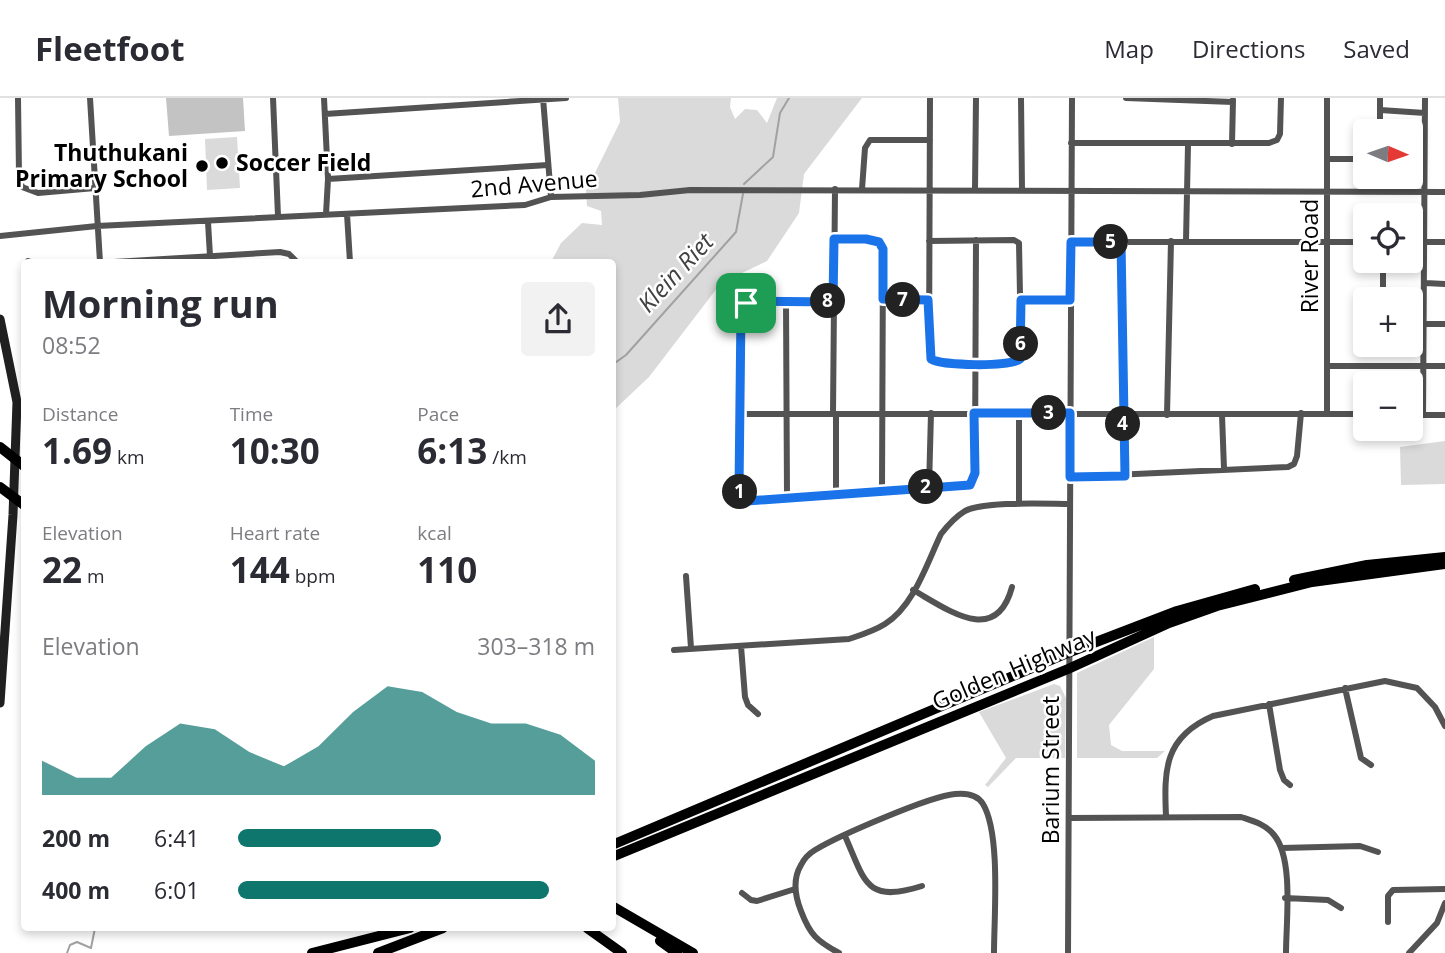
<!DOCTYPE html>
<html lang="en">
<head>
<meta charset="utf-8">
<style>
	body { margin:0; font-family:"Open Sans",sans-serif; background:#f2f2f3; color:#2b2b33; height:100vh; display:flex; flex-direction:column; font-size:26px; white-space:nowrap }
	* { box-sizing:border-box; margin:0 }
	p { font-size:23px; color:#7c7c81 }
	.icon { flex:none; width:38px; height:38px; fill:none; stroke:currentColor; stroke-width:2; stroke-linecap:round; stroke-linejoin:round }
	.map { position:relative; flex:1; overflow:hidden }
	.side { position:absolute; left:21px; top:161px; width:595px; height:672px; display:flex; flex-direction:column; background:#fff; border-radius:7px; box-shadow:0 4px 10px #0003 }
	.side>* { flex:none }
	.needle { width:46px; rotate:92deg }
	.buttons { position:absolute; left:1353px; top:21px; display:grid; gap:14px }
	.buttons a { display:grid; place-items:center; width:70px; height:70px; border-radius:7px; background:#fff; box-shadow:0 4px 10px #0003; font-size:35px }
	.pin { position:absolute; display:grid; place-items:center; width:60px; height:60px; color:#fff; margin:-30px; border-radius:14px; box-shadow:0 4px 10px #0006 }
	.km { position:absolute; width:35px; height:35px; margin:-18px; border-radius:50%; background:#222; color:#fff; font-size:19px; line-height:35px; text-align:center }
	.round { display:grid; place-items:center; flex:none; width:74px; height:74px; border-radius:7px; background:#f2f2f3 }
	.head { display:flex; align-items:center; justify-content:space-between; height:119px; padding:0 21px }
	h1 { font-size:38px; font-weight:700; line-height:52px }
	.metrics { display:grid; grid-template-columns:repeat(3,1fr); gap:10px; height:119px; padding:7px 21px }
	.metrics div { display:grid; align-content:center }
	.metrics b { font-size:35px; font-weight:700 }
	.metrics small { font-size:19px; font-weight:400 }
	.metrics p { font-size:19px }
	.chart { height:196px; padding:14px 21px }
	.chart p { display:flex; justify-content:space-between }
	.chart svg { width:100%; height:126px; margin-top:7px; fill:#0f766e; opacity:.7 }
	ul { padding:0 21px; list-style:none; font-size:23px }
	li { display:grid; grid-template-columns:112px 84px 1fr; align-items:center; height:52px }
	li i { height:18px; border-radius:9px; background:#0f766e }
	header { display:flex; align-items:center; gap:42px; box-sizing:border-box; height:98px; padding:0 35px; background:#fff; border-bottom:2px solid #e1e1e2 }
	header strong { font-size:33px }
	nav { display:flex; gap:38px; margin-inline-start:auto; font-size:24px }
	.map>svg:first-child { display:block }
	.green { fill:#dadada }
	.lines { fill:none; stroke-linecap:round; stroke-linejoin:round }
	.stream { stroke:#a1a1a1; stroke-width:2 }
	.building { fill:#c3c3c3 }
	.street { stroke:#535353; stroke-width:6 }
	.secondary { stroke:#202020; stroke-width:9 }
	.primary { stroke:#000; stroke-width:10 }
	.highway { stroke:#000; stroke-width:10 }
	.route-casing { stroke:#fff; stroke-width:14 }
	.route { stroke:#1a73e8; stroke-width:9 }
	.poi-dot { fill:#000; stroke:#fff; stroke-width:2.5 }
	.labels { text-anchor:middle; stroke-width:5; stroke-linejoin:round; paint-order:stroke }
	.poi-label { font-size:23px; font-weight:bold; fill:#000; stroke:#fff; text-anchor:end }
	.street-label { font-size:23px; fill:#000; stroke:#fff }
	.water-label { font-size:24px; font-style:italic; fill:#424242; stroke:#fff }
</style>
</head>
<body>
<header>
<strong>Fleetfoot</strong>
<nav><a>Map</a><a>Directions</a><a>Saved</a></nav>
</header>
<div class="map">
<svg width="1445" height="855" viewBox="0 0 1445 855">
	<rect width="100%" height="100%" fill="#fff"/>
	<path class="green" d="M 618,0 L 731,0 L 730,9 L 735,21 L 745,11 L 757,12 L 767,25 L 777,0 L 862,0 L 804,76 L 799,115 L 767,163 L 721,185 L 649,279 L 613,313 L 612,164 L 551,164 L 561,145 L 582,125 L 602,127 L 601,113 L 587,108 L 586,93 L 620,24 Z
		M 237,39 L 240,90 L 207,92 L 205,41 Z
		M 1445,343 L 1445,386 L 1401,387 L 1400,349 Z
		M 1154,539 L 1154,571 L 1109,627 L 1111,647 L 1122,653 L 1165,653 L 1157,660 L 1077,660 L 1077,575 Z
		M 1054,586 L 1060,588 L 1066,600 L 1065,660 L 1016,660 L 988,689 L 985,687 L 1006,660 L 979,614 Z"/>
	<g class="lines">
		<path class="stream" d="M 744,86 L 773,59 L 780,15 L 789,0
			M 612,267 L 626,257 L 736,134 L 743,96
			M 67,855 L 70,847 L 77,844 L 91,850 L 95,830"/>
	</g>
	<path class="building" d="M 166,0 L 243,0 L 245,33 L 169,38 Z"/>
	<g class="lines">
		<path class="street" d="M 18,0 L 19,77 L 22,89 L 38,95 L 95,90
			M 90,0 L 100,164
			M 273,0 L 278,118
			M 324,0 L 328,81 L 326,116
			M 543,0 L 551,99
			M 1021,0 L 1022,91
			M 1126,0 L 1233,4
			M 1327,0 L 1327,316
			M 1380,12 L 1425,15
			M 325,16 L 566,0
			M 1380,33 L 1380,0
			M 1071,45 L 1269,45 L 1277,42 L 1280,36 L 1281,0
			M 1232,46 L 1233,2
			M 1327,61 L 1365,61
			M 328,81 L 548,67
			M 862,91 L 865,50 L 870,42 L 930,42
			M 975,91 L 976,0
			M 347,116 L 350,164
			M 208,124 L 210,158
			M 0,138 L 97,128 L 525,107 L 551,99 L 640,97 L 690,92 L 1445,94
			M 833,141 L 866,140 L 879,143 L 883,151 L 882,393
			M 929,143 L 1014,142 L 1019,145 L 1021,249 L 1018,263 L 941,265 L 932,263 L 929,259 L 930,0
			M 1186,143 L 1188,47
			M 1071,144 L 1365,144
			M 1121,144 L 1125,378
			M 1410,144 L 1445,144
			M 28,163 L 31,164
			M 1383,163 L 1383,201
			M 114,164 L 280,154 L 289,156 L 297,164
			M 1425,185 L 1445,186
			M 883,201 L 928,202
			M 1021,202 L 1071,202
			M 786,203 L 787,399
			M 833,204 L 750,203 L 743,207 L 740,218 L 739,391 L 742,401 L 747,403 L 970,387 L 974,379 L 975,362 L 976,142
			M 1425,226 L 1445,226
			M 1328,268 L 1445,268
			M 1019,315 L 1019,406
			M 738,316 L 1365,316
			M 833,316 L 835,91
			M 1167,317 L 1171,143
			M 1222,317 L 1224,371
			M 1410,317 L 1445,317
			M 1423,317 L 1425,0
			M 1070,379 L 1288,369 L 1294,366 L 1297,358 L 1301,315
			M 929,389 L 931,315
			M 836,395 L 836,316
			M 686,478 L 691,550
			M 913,492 C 947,511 996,549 1012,489
			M 741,548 L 745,599 L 748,607 L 758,616
			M 674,552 L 849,541 C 861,537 874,533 885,526 C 914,508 927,465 941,436 C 948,427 955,419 965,413 C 985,403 1046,406 1070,406
			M 1345,590 L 1361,660 L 1371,667
			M 1269,606 L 1280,672 L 1284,682 L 1290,687
			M 1166,718 C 1164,672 1164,639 1213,618 L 1385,583 L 1417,590 L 1435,609 L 1445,628
			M 1069,720 L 1241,719 C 1253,723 1265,726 1274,737 C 1294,761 1286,824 1286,855
			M 845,738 C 865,783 865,806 922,788
			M 1282,750 L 1360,748 L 1378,754
			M 742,795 L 751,802 L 757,803 L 795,791
			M 1285,800 L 1328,802 L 1341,810
			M 1388,824 L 1388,798 L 1393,792 L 1445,791
			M 839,855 C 817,843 810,837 801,813 C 795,798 792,782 801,767 C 804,761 810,755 815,752 C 838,738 930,698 955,696 C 965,695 977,696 983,706 C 1001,736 994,819 994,855
			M 1068,855 L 1072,0
			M 1409,855 L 1437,825 L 1445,805"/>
		<path class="secondary" d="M 0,221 L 17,304 L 13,417 L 0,605"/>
		<path class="primary" d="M 1294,482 L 1367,467 L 1445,459
			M 612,747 L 1070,554 L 1177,513 L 1255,491
			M 612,759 L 1068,571 L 1169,525 L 1217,508 L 1312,484 L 1445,466
			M 312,855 L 410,830
			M 378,855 L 443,830"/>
		<path class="highway" d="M 0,349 L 24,368
			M 0,389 L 24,407
			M 612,808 L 693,855
			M 587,830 L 622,855
			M 660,843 L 677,855"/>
	</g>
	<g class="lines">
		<g class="route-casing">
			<path id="route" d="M 834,141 L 866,141 L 879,144 L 883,151 L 883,201 L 928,202 L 931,261 C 942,268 1010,269 1020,261 L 1021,202 L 1070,202 L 1071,144 L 1121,144 L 1125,378 L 1070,379 L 1070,315 L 974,315 L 975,375 L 970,387 L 747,403 L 742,401 L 739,391 L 741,212 L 743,207 L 750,203 L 833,204 Z"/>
		</g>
		<use href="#route" class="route"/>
	</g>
	<g class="poi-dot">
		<circle cx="222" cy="65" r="7"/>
		<circle cx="202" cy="68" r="7"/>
	</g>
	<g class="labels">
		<g class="poi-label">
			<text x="188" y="63">Thuthukani<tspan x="188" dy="26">Primary School</tspan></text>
			<text x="236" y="73" text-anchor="start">Soccer Field</text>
		</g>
		<g class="street-label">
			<text transform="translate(534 86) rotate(-5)" y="8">2nd Avenue</text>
			<text transform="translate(1310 158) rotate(-90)" y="8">River Road</text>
			<text transform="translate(1014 571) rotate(-23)" y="8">Golden Highway</text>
			<text transform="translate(1051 672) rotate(-90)" y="8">Barium Street</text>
		</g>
		<g class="water-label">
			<text transform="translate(676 175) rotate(-47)" y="8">Klein Riet</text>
		</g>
	</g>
</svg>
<div class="buttons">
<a><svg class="needle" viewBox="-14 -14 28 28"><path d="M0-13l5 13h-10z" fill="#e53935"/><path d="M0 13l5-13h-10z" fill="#7c7c81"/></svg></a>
<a><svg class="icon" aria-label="locate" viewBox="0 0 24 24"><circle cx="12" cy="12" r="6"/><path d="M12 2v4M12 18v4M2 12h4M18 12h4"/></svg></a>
<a>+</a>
<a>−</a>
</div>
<div class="pin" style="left:746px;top:205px;background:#1e9e55"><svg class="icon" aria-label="arrive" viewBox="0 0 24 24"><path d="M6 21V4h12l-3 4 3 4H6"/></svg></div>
<b class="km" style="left:740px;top:394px">1</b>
<b class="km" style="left:926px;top:389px">2</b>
<b class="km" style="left:1049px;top:315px">3</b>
<b class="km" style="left:1123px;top:326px">4</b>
<b class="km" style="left:1111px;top:144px">5</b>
<b class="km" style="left:1021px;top:246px">6</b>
<b class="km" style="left:903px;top:202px">7</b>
<b class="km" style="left:828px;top:203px">8</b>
<section class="side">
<div class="head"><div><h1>Morning run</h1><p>08:52</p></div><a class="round"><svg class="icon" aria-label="share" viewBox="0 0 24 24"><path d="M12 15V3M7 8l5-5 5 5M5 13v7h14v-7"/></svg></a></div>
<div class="metrics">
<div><p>Distance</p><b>1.69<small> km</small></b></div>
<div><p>Time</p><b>10:30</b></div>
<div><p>Pace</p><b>6:13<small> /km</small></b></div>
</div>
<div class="metrics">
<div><p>Elevation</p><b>22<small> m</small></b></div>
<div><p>Heart rate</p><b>144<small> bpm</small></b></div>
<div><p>kcal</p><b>110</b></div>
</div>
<div class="chart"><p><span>Elevation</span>303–318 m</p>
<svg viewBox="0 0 160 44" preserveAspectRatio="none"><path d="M0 44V32L10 38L20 38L30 27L40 19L50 21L60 29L70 34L80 27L90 15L100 6L110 8L120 15L130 19L140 19L150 23L160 32V44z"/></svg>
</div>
<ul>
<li><b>200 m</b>6:41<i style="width:57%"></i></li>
<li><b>400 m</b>6:01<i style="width:87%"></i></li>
</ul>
</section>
</div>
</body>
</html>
